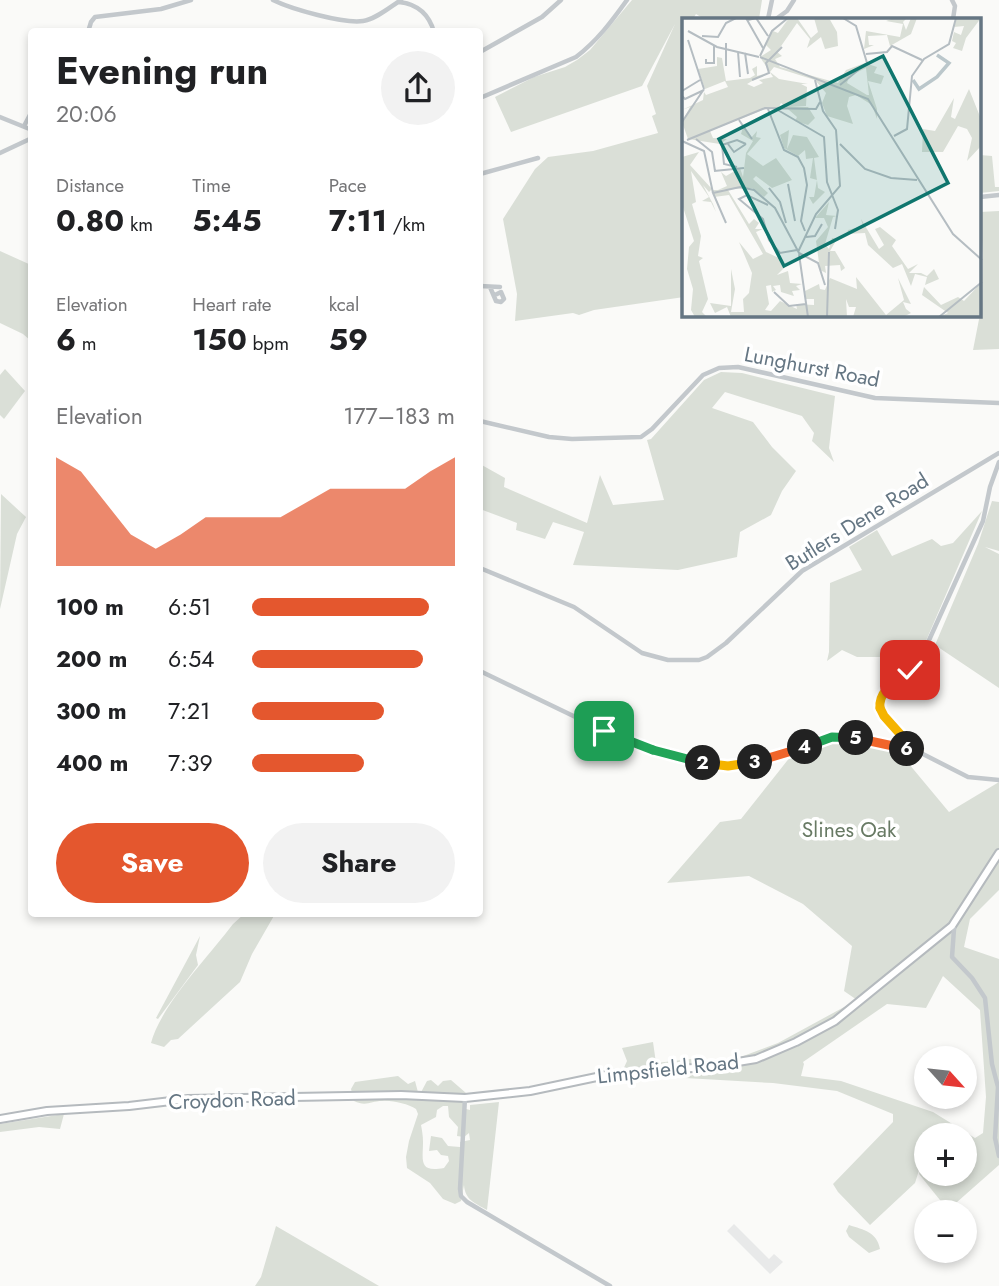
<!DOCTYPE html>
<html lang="en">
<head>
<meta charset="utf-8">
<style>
	body { margin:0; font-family:Jost,sans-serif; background:#f2f2f2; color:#202124; height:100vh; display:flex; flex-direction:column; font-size:26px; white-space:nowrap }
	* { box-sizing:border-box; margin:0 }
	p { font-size:23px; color:#757577 }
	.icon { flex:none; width:38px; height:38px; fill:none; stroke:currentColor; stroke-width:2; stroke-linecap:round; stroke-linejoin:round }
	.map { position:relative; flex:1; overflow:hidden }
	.drawer { position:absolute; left:28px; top:28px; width:455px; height:889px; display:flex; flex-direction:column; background:#fff; border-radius:7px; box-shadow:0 4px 10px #0003 }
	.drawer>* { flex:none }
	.needle { width:46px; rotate:117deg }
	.fabs { position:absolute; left:914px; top:1046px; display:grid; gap:14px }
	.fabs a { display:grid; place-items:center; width:63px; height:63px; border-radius:50%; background:#fff; box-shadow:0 4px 10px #0003; font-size:35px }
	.pin { position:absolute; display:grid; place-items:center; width:60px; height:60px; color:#fff; margin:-30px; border-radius:14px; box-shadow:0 4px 10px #0006 }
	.km { position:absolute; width:35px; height:35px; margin:-18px; border-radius:50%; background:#222; color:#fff; font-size:19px; line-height:35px; text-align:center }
	.round { display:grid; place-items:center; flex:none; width:74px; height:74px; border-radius:37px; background:#f2f2f2 }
	.head { display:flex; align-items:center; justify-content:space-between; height:119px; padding:0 28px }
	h1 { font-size:38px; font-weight:700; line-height:52px }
	.figures { display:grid; grid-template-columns:repeat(3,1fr); gap:10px; height:119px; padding:7px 28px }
	.figures div { display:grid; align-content:center }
	.figures b { font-size:30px; font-weight:700 }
	.figures small { font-size:19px; font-weight:400 }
	.figures p { font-size:19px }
	.chart { height:196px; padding:14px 28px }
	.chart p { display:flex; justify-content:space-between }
	.chart svg { width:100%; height:126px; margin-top:7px; fill:#e4572e; opacity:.7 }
	.primary-button { display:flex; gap:14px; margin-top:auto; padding:14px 28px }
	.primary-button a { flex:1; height:80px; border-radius:42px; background:#e4572e; color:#fff; font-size:28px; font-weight:700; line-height:80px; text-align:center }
	.primary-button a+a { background:#f2f2f2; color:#202124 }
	ul { padding:0 28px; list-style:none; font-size:23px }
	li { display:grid; grid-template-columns:112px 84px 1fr; align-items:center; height:52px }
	li i { height:18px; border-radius:9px; background:#e4572e }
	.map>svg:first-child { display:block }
	.built { fill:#e8e9e9 }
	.green { fill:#dadfd7; fill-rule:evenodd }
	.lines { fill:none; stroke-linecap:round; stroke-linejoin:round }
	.major-casing { stroke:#b5babe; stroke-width:10 }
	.minor { stroke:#c3c8cc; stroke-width:4.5 }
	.major { stroke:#fff; stroke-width:6 }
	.split-1-casing { stroke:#fff; stroke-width:14 }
	.split-2-casing { stroke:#fff; stroke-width:14 }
	.split-3-casing { stroke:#fff; stroke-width:14 }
	.split-4-casing { stroke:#fff; stroke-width:14 }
	.split-5-casing { stroke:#fff; stroke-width:14 }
	.split-6-casing { stroke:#fff; stroke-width:14 }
	.split-7-casing { stroke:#fff; stroke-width:14 }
	.split-8-casing { stroke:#fff; stroke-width:14 }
	.split-1 { stroke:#22a559; stroke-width:9 }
	.split-2 { stroke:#22a559; stroke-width:9 }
	.split-3 { stroke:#f5b400; stroke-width:9 }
	.split-4 { stroke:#f0652b; stroke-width:9 }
	.split-5 { stroke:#22a559; stroke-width:9 }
	.split-6 { stroke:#f0652b; stroke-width:9 }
	.split-7 { stroke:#f5b400; stroke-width:9 }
	.split-8 { stroke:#f5b400; stroke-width:9 }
	.labels { text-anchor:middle; stroke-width:7; stroke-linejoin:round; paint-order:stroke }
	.street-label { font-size:21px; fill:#657683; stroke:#fff }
	.park-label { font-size:21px; fill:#687a64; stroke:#fff }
	.inset-river { fill:none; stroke:#bbc7cb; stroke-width:3.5 }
	.inset-road { fill:none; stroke:#b5bdc2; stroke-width:2 }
	.view { fill:#0f766e; fill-opacity:0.15; stroke:#0f766e; stroke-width:3.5 }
	.inset-edge { fill:none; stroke:#657683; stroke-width:3.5 }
</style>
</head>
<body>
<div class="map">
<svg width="999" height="1286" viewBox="0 0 999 1286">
	<rect width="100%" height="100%" fill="#fafaf8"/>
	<path class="built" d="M 734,1224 L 769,1259 L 774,1254 L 783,1262 L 770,1274 L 727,1231 Z"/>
	<path class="green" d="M 632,0 L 762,0 L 759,19 L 704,19 L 696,14 L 693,19 L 684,19 L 684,297 L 594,310 L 579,315 L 573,313 L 515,321 L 517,294 L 503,219 L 535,169 L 548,157 L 593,151 L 658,133 L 652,116 L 656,114 L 647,86 L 675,24 L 642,86 L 511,132 L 495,97 L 534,77 L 565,67 L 577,60 L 590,50 Z
		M 980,155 L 992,156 L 995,187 L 999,187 L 999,191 L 980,193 Z
		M 999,211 L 999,349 L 973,350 L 982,304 L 983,255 L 980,212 Z
		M 0,251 L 31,265 L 31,341 L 23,334 L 0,323 Z
		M 5,369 L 25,391 L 4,419 L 0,415 L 0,375 Z
		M 721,372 L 742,373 L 835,396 L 829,448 L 834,462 L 812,441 L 814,433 L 802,416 L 725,392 L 712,408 L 753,422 L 772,447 L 796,471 L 782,491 L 771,515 L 740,532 L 737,557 L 678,570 L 573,565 L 584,532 L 553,522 L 545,539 L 516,530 L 517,523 L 480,509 L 480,464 L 505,478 L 504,487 L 587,523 L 600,475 L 613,505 L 664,500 L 647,440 L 651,439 L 704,380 Z
		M 1,494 L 26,517 L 17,534 L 0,609 Z
		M 992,501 L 999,502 L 999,551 L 985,547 L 999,554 L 999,688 L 935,645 L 978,544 Z
		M 982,511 L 919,657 L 857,657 L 842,650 L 827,661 L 829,652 L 830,583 L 862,570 L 849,547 L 877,530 L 892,556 L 932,539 L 941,546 L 953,543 Z
		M 820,734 L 899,752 L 949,812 L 999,782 L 999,890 L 970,919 L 964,947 L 999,959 L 999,1165 L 948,1210 L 919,1174 L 921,1164 L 915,1183 L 870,1225 L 838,1192 L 833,1184 L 893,1122 L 893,1114 L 837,1091 L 773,1083 L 685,1078 L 721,1064 L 622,1072 L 627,1061 L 622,1048 L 653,1042 L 656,1063 L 691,1059 L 730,1061 L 778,1043 L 857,1000 L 844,991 L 852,946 L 803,904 L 749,876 L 667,883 L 720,822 L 741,819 L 802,742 ZM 943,976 L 980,1010 L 986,1097 L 983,1133 L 975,1138 L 933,1112 L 841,1081 L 801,1076 L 804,1064 L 803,1062 L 887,1004 L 926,1008 ZM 926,1136 L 964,1136 L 964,1174 L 926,1174 Z
		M 244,914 L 275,914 L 252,954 L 240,982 L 178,1039 L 171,1040 L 164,1047 L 151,1043 C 161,1005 209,956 233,924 Z
		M 200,936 L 196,955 L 198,965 L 158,1019 L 156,1018 Z
		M 398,1076 L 408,1084 L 415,1081 L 419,1096 L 427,1081 L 431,1080 L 438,1086 L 443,1081 L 451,1080 L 466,1093 L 464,1101 L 466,1109 L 470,1110 L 470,1105 L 499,1102 L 487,1210 C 475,1203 465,1200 464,1185 L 461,1201 L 455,1204 L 443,1199 L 430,1183 L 407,1168 L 406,1157 L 409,1141 L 418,1114 L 416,1109 C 408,1104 392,1100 382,1101 C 371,1101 366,1107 354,1101 L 351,1089 L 355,1082 ZM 443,1106 L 448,1106 L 449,1117 L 458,1127 L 457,1136 L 464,1137 L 469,1133 L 470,1140 L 460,1142 L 460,1147 L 448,1146 L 442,1138 L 431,1136 L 429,1151 L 437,1150 L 441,1155 L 448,1156 L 449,1161 L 444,1168 C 418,1173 423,1160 423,1142 C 423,1136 422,1130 421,1125 L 436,1117 L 437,1110 Z
		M 64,1114 L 60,1129 L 39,1127 L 0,1132 L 0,1124 Z
		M 849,1225 C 864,1230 877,1232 880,1249 L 869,1253 L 849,1237 L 846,1231 Z
		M 276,1226 L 379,1286 L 255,1286 L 261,1277 Z"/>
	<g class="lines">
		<g class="major-casing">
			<path id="major" d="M 0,1119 L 47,1111 L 129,1106 L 188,1099 L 401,1095 L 465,1098 L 530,1091 L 611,1074 L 707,1067 L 756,1059 L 796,1042 L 835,1021 L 952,926 L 999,853"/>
		</g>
		<path class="minor" d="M 273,0 C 291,9 344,24 363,21 C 376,19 390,7 401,0
			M 952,0 L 955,6 L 953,19
			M 399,2 C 417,4 429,14 434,32
			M 768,19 L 772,0
			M 776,19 L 787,11 L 794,0
			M 88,32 L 91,22 L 95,17 L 161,9 L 191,0
			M 480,52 L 542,17 L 561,0
			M 480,98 L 576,57 C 597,41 612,21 627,0
			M 0,117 L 32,130
			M 24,126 L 32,111
			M 0,153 L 32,138
			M 480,174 L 538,158
			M 980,197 L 999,195
			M 480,286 L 500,287
			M 490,287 L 496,301 L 501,302 L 504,299 L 501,292 L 495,295
			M 480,421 L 549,437 L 572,439 L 641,437 L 652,429 L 703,375 L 719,368 L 738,367 L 875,398 L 999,403
			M 480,568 L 574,607 L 642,653 L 668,660 L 699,660 L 707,657 L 726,643 L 802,571 L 999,453
			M 480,671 L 617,737 L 651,750 L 706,764 L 728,766 L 743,764 L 799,750 L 817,741 L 845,737 L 882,742 L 917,751 L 968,777 L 999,780
			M 916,750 L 884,716 L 880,698 L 886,690 L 920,660 L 983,521 L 990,487 L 999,462
			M 952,926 L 954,929 L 952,957 L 972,978 L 985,998 L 992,1064 L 998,1087 L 995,1138 L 999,1156
			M 465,1098 L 460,1189 L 461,1196 L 467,1202 L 610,1286"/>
		<use href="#major" class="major"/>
	</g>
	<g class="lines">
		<g class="split-1-casing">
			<path id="split-1" d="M 604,731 L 653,750"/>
		</g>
		<g class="split-2-casing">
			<path id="split-2" d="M 653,750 L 703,763"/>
		</g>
		<g class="split-3-casing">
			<path id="split-3" d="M 703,763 L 728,766 L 755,762"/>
		</g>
		<g class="split-4-casing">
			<path id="split-4" d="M 755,762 L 805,747"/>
		</g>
		<g class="split-5-casing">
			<path id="split-5" d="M 805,747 L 832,737 L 856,738"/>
		</g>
		<g class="split-6-casing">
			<path id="split-6" d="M 856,738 L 907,749"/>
		</g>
		<g class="split-7-casing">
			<path id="split-7" d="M 880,708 L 884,716 L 909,744 L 907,749"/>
		</g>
		<g class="split-8-casing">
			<path id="split-8" d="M 880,708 C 878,690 898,680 910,670"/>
		</g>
		<use href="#split-1" class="split-1"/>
		<use href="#split-2" class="split-2"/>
		<use href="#split-3" class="split-3"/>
		<use href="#split-4" class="split-4"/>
		<use href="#split-5" class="split-5"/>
		<use href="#split-6" class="split-6"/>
		<use href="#split-7" class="split-7"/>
		<use href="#split-8" class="split-8"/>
	</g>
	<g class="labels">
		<g class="street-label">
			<text transform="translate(812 367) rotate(11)" y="7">Lunghurst Road</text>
			<text transform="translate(857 522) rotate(-32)" y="7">Butlers Dene Road</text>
			<text transform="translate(668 1069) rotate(-6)" y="7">Limpsfield Road</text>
			<text transform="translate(232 1100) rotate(-2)" y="7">Croydon Road</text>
		</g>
		<g class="park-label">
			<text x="849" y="837">Slines Oak</text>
		</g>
	</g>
	<g transform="translate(682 18)">
		<rect width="299" height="299" fill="#fafaf8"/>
		<path d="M 107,0 L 115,0 L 129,20 L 136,14 L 132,0 L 147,0 L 155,14 L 156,28 L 143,31 L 139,19 L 125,30 L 128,21 L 115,5 L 95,34 L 100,38 L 93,41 L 98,49 L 156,65 L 164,52 L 183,45 L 195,49 L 192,55 L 202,58 L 199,66 L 186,63 L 195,91 L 195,101 L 190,87 L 174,77 L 167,79 L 165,88 L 171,106 L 145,98 L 140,85 L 144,75 L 133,62 L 92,49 L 88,54 L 97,61 L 126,66 L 119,66 L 125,69 L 124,88 L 108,89 L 126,89 L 133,100 L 126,107 L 113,103 L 115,99 L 99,85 L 96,91 L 86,90 L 28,113 L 31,120 L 45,121 L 38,126 L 6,121 L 0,104 L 8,89 L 0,92 L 21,82 L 22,74 L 24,77 L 46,69 L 43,63 L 23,71 L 16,51 L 35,48 L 35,39 L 40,40 L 44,63 L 68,60 L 73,57 L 70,51 L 75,48 L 75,58 L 82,56 L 65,66 L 72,69 L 81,65 L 77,62 L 91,59 L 78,39 L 89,32 L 83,26 L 91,13 L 96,15 ZM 184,50 L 187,77 L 185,77 L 165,65 L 167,58 ZM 212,0 L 225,0 L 221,4 L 224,12 L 229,0 L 235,0 L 229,16 L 208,28 L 205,17 L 186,18 L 187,27 L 192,27 L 182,31 L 184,13 L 218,19 L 221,6 L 204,3 ZM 275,0 L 299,0 L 284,20 L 280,33 L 271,30 L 274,25 L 270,23 L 272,14 L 279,17 L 282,8 L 272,9 ZM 287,71 L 299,101 L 299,128 L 285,143 L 290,120 L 285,111 L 276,108 L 261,134 L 240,134 L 241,111 L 253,113 L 272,80 L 269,99 L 273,101 ZM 61,109 L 69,120 L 75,113 L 74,119 L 79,120 L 65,136 L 81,148 L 94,140 L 110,162 L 90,170 L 74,158 L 71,161 L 86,175 L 82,179 L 70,170 L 36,172 L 45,168 L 39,154 L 44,158 L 58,150 L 61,159 L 64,135 L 71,123 L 59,116 ZM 107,112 L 105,131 L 111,117 L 125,119 L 137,139 L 132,140 L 136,170 L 143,174 L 131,186 L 127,179 L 132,179 L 135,162 L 128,160 L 131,140 L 124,141 L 123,132 L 116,138 L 102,130 L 98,117 ZM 17,134 L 8,147 L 30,171 L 27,174 L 21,167 L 31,186 L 34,194 L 29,184 L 20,183 L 27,179 L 9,153 L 14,184 L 10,186 L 19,218 L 16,238 L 21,240 L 17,243 L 26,281 L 20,294 L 25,299 L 13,299 L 9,292 L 11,271 L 5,251 L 7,229 L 12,223 L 0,186 L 0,139 ZM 31,172 L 46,172 L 67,206 L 72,201 L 77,205 L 73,211 L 81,211 L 74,214 L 84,234 L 99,241 L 103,249 L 95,257 L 106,253 L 108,265 L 120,266 L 114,268 L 118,272 L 110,273 L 112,278 L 99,274 L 98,267 L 91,268 L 94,272 L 90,274 L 89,267 L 84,268 L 87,286 L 83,292 L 89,293 L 98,283 L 115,291 L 114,286 L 132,287 L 132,281 L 124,281 L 123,273 L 137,266 L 138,271 L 143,272 L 148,260 L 175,271 L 174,259 L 204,297 L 222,282 L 216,260 L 229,286 L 221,284 L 224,291 L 229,295 L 221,299 L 171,299 L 174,289 L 167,289 L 164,281 L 165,299 L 49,299 L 45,289 L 33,295 L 28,285 L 49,288 L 49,251 L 53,271 L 49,294 L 62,294 L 61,281 L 67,275 L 70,255 L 57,224 L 71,241 L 81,236 L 47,177 L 32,179 ZM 147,184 L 144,197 L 155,198 L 151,199 L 143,226 L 147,231 L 150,220 L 155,221 L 148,233 L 153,233 L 163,250 L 159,253 L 158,247 L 143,248 L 144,255 L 138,252 L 134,223 L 146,209 L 142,200 L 133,200 ZM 179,201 L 197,231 L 202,227 L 193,211 L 198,209 L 214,222 L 210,228 L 226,251 L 236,246 L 239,236 L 236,246 L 227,255 L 239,255 L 245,258 L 252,251 L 257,261 L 243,267 L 245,259 L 233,256 L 229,268 L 220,246 L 211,250 L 186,227 L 183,215 L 165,216 L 166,212 L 181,208 ZM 299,265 L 299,299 L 256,299 L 266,295 L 240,277 L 242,269 L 259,287 L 276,279 L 282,283 Z" fill="#dadfd7" fill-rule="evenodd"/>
		<path class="inset-river" d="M 231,62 L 237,71 L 255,59 L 267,45 L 255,37"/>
		<path class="inset-road" d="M 64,0 L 81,30M 66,2 L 74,0 L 86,18M 6,13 L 35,29 L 77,39M 20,18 L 36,19 L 44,5 L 54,0M 6,22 L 22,71M 56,34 L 58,59M 63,35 L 66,56M 184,36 L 205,34 L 210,28 L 240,42M 78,38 L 90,13 L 106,0M 78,39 L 186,81 L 271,216 L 300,242M 24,41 L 24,45 L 32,45 L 32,28M 44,48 L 44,25M 70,62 L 87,55 L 84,45 L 100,29M 158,67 L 185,45 L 174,8 L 161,0M 0,73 L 18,62M 0,78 L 3,81 L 22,72M 86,91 L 102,132 L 116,139 L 122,150 L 125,167 L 119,203 L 123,213M 94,91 L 142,119 L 145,164 L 156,192 L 153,211M 57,102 L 70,121M 0,104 L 22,71M 212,118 L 225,111 L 230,58 L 242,41 L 267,26 L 274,0M 14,121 L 30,134 L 33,153M 5,122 L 83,90 L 134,91 L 138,84M 0,123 L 22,133 L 31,175M 46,126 L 52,134 L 64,126M 158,126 L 183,151 L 209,160 L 235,162M 55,149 L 42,146 L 40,127 L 55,122 L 64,126M 32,153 L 62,150M 106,166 L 113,203M 87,170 L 98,184 L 104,205M 86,187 L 65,177 L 57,181 L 81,201 L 87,222 L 98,235 L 115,232M 44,205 L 31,175 L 58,169 L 72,172 L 93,190 L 117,235 L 136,245 L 143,267M 124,219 L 133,218 L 140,206M 116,234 L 134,196 L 158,168 L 154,112 L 141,93 L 133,62M 117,236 L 126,299M 92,274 L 107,288 L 124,286M 145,299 L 147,234M 257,299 L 300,264"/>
		<path class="view" d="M 201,38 L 266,165 L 102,248 L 37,121 Z"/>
		<rect width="299" height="299" class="inset-edge"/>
	</g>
</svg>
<div class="fabs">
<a><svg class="needle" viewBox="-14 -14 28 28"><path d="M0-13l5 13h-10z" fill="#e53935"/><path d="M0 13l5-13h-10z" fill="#757577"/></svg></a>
<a>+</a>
<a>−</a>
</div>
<div class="pin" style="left:604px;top:731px;background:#1e9e55"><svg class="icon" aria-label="arrive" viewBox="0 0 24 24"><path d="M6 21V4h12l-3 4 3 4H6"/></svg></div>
<div class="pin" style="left:910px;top:670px;background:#d93025"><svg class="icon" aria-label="check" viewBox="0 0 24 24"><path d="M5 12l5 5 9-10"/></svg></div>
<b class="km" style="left:703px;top:763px">2</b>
<b class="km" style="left:755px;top:762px">3</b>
<b class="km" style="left:805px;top:747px">4</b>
<b class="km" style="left:856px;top:738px">5</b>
<b class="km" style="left:907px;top:749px">6</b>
<section class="drawer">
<div class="head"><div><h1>Evening run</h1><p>20:06</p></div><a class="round"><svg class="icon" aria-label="share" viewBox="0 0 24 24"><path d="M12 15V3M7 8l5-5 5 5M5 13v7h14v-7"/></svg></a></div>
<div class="figures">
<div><p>Distance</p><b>0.80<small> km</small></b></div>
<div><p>Time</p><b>5:45</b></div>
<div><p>Pace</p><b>7:11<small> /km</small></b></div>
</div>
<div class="figures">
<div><p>Elevation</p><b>6<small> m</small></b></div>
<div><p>Heart rate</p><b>150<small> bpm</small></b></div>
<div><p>kcal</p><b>59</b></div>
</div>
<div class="chart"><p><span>Elevation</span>177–183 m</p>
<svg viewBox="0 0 160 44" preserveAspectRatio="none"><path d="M0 44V6L10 11L20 22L30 33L40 38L50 33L60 27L70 27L80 27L90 27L100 22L110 17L120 17L130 17L140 17L150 11L160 6V44z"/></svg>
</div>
<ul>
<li><b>100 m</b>6:51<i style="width:87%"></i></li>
<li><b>200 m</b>6:54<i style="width:84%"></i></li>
<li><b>300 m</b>7:21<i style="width:65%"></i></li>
<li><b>400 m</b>7:39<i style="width:55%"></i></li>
</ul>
<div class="primary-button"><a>Save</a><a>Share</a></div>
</section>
</div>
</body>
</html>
